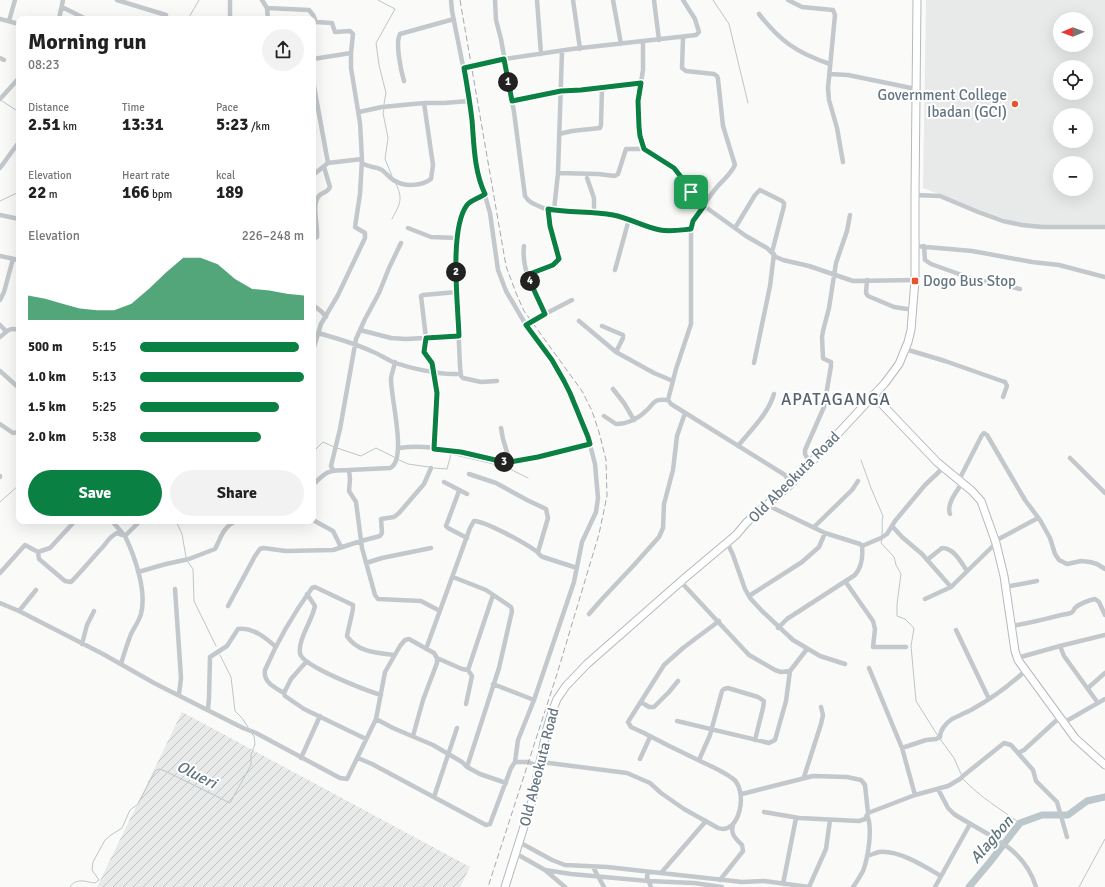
<!DOCTYPE html>
<html lang="en">
<head>
<meta charset="utf-8">
<style>
	body { margin:0; font-family:Signika,sans-serif; background:#f2f2f2; color:#222; height:100vh; display:flex; flex-direction:column; font-size:15px; white-space:nowrap }
	* { box-sizing:border-box; margin:0 }
	p { font-size:13px; color:#767676 }
	.icon { flex:none; width:22px; height:22px; fill:none; stroke:currentColor; stroke-width:2; stroke-linecap:round; stroke-linejoin:round }
	.map { position:relative; flex:1; overflow:hidden }
	.panel { position:absolute; left:16px; top:16px; width:300px; height:508px; display:flex; flex-direction:column; background:#fff; border-radius:8px; box-shadow:0 4px 16px #0002 }
	.panel>* { flex:none }
	.needle { width:26px; rotate:269deg }
	.tools { position:absolute; left:1053px; top:12px; display:grid; gap:8px }
	.tools a { display:grid; place-items:center; width:40px; height:40px; border-radius:50%; background:#fff; box-shadow:0 4px 16px #0002; font-size:20px }
	.pin { position:absolute; display:grid; place-items:center; width:34px; height:34px; color:#fff; margin:-17px; border-radius:8px; box-shadow:0 2px 6px #0006 }
	.km { position:absolute; width:20px; height:20px; margin:-10px; border-radius:50%; background:#222; color:#fff; font-size:11px; line-height:20px; text-align:center }
	.round { display:grid; place-items:center; flex:none; width:42px; height:42px; border-radius:21px; background:#f2f2f2 }
	.overview { display:flex; align-items:center; justify-content:space-between; height:68px; padding:0 12px }
	h1 { font-size:22px; font-weight:700; line-height:30px }
	.figures { display:grid; grid-template-columns:repeat(3,1fr); gap:6px; height:68px; padding:4px 12px }
	.figures div { display:grid; align-content:center }
	.figures b { font-size:17px; font-weight:700 }
	.figures small { font-size:11px; font-weight:400 }
	.figures p { font-size:11px }
	.chart { height:112px; padding:8px 12px }
	.chart p { display:flex; justify-content:space-between }
	.chart svg { width:100%; height:72px; margin-top:4px; fill:#0b8043; opacity:.7 }
	.button { display:flex; gap:8px; margin-top:auto; padding:8px 12px }
	.button a { flex:1; height:46px; border-radius:24px; background:#0b8043; color:#fff; font-size:16px; font-weight:700; line-height:46px; text-align:center }
	.button a+a { background:#f2f2f2; color:#222 }
	ul { padding:0 12px; list-style:none; font-size:13px }
	li { display:grid; grid-template-columns:64px 48px 1fr; align-items:center; height:30px }
	li i { height:10px; border-radius:5px; background:#0b8043 }
	.map>svg:first-child { display:block }
	.built { fill:#e8e9e9; fill-rule:evenodd }
	.industrial { fill:url(#industrial-furrows) }
	.lines { fill:none; stroke-linecap:round; stroke-linejoin:round }
	.stream { stroke:#bbc7cb; stroke-width:1 }
	.river { stroke:#bbc7cb; stroke-width:7 }
	.primary-casing { stroke:#b5babe; stroke-width:9 }
	.trunk-casing { stroke:#b4b9bd; stroke-width:9 }
	.minor { stroke:#c3c8cc; stroke-width:4.5 }
	.primary { stroke:#fff; stroke-width:7 }
	.trunk { stroke:#fff; stroke-width:7 }
	.rail { stroke:#a2aab0; stroke-width:1; stroke-dasharray:6 3; stroke-linecap:butt }
	.route-casing { stroke:#fff; stroke-width:8 }
	.route { stroke:#0b8043; stroke-width:5 }
	.poi-dot { fill:#e4572e; stroke:#fff; stroke-width:1.5 }
	.labels { text-anchor:middle; stroke-width:4; stroke-linejoin:round; paint-order:stroke }
	.poi-label { font-size:15px; fill:#657683; stroke:#fff; text-anchor:end }
	.street-label { font-size:15px; fill:#657683; stroke:#fff }
	.water-label { font-size:16px; font-style:italic; fill:#60757c; stroke:#fff }
	.quarter-label { font-size:17px; letter-spacing:1px; fill:#57646e; stroke:#fff }
</style>
</head>
<body>
<div class="map">
<svg width="1105" height="887" viewBox="0 0 1105 887">
	<defs>
		<pattern id="industrial-furrows" width="10" height="10" patternUnits="userSpaceOnUse"><rect width="10" height="10" fill="#e8e9e9"/><path d="M-1 1l2-2M0 10L10 0M9 11l2-2" fill="none" stroke="#c0c1c2"/></pattern>
	</defs>
	<rect width="100%" height="100%" fill="#fafaf8"/>
	<path class="built" d="M 926,0 L 1105,0 L 1105,226 L 1028,225 L 988,214 L 923,188 ZM 1060,19 L 1086,19 L 1086,45 L 1060,45 ZM 1060,67 L 1086,67 L 1086,93 L 1060,93 ZM 1060,115 L 1086,115 L 1086,141 L 1060,141 ZM 1060,163 L 1086,163 L 1086,189 L 1060,189 Z"/>
	<path class="industrial" d="M 182,712 L 470,867 L 460,887 L 97,887 Z"/>
	<g class="lines">
		<path class="stream" d="M 378,0 L 395,9 L 376,43 L 379,65 L 386,93 L 384,104
			M 713,0 L 729,24 L 748,103
			M 188,19 L 199,0
			M 2,101 L 19,112
			M 384,109 L 383,113 L 388,138 L 385,159 L 392,176
			M 0,201 L 19,192
			M 392,219 C 399,205 404,200 396,184
			M 337,448 L 361,456 L 376,448 L 394,457
			M 313,452 L 323,442 L 334,447
			M 397,459 L 408,464 L 429,467
			M 861,460 L 871,488 L 883,516 C 881,522 883,528 882,535
			M 434,468 L 447,469 L 451,454 L 506,467 L 528,478
			M 0,502 L 19,485
			M 176,521 L 182,534 L 186,557
			M 882,540 L 881,543 L 894,557 L 896,565 L 901,574 L 897,604 L 897,616 L 905,619 L 914,628 L 911,646 L 916,701 L 938,736
			M 188,562 L 193,569 L 194,601 L 216,646
			M 220,655 L 231,677 L 235,711 L 242,718 L 248,727
			M 940,739 L 954,758 L 961,774
			M 963,779 C 980,797 1000,809 1020,823
			M 1105,798 L 1105,800
			M 70,887 C 76,877 86,882 95,883 L 99,880 L 92,870 L 93,862 L 105,840 L 111,835 L 122,828 L 130,810 L 138,804 L 155,771 L 159,769 L 165,771 L 230,803 L 251,765 L 251,755 L 255,744 L 254,736 L 252,734
			M 1079,887 L 1105,839"/>
		<path class="river" d="M 969,887 L 990,862 L 1020,823 L 1042,815 L 1068,815 L 1087,801 L 1105,797"/>
		<g class="primary-casing">
			<path id="primary" d="M 873,395 L 937,462 L 972,491 L 981,501 L 996,543 L 1004,576 L 1015,651 L 1018,660 L 1075,738 L 1105,765"/>
		</g>
		<g class="trunk-casing">
			<path id="trunk" d="M 505,887 L 532,801 L 547,728 L 552,712 L 557,699 L 566,686 L 587,664 L 686,577 L 736,535 L 747,522 L 791,484 L 885,383 L 899,364 L 908,342 L 911,330 L 915,280 L 915,195 L 917,0"/>
		</g>
		<path class="minor" d="M 117,0 L 166,15
			M 230,0 L 230,19
			M 262,0 L 267,8 L 268,19
			M 495,0 L 496,20 L 501,39 L 514,112 L 525,196 L 528,200 L 532,203 L 543,208 L 559,211 L 574,213 L 594,212 L 614,215 L 658,229 L 669,231 L 691,229
			M 537,0 L 541,54
			M 573,0 L 580,49
			M 613,0 L 621,44
			M 654,0 L 659,40
			M 788,0 L 802,7 L 833,10 L 835,15 L 828,88 L 829,100 L 837,128 L 843,162
			M 62,7 L 86,19
			M 267,8 L 309,10 L 313,15 L 316,22 L 332,23 L 335,32 L 350,31 L 353,34 L 351,53 L 351,68 L 360,123 L 362,159 L 360,194 L 355,227 L 365,233 L 365,238 L 338,295 L 321,324 L 313,350
			M 759,14 C 780,41 797,53 830,64
			M 0,19 L 19,24
			M 59,19 L 63,0
			M 9,21 L 15,0
			M 683,38 L 682,68 L 686,71 L 714,74 L 717,76 L 718,79 L 723,126 L 735,165 C 730,175 724,179 717,187 C 709,197 694,217 691,229 L 691,324 L 676,369 L 668,400 L 671,404 L 785,475 L 791,484
			M 643,42 L 643,70 L 638,101 L 639,127 L 640,136 L 644,149 L 674,168 L 704,206 L 746,236 L 767,248 L 776,257 L 783,260 L 809,266 L 853,281 L 915,280
			M 0,58 L 4,60
			M 313,59 L 351,53
			M 464,68 L 504,59 L 572,49 L 696,35 L 699,32 L 695,19 L 683,0
			M 829,74 L 848,75 L 916,89
			M 313,81 L 328,163
			M 404,81 C 401,71 395,43 400,34 L 454,19
			M 0,99 L 19,78
			M 512,101 L 561,91 L 581,90 L 641,83
			M 359,112 L 382,107 L 424,103
			M 559,134 L 572,131 L 600,128 L 601,125 L 602,87
			M 362,163 C 369,168 373,166 380,169 C 385,171 389,178 395,181 C 405,187 422,186 431,179 L 433,165 L 424,103 L 444,103 L 469,101
			M 0,168 L 19,142
			M 558,173 L 598,174 L 615,176 L 618,174 L 626,149 L 644,149
			M 313,175 L 328,163 L 362,159
			M 587,178 L 594,198 L 594,212
			M 485,194 L 467,205 L 461,220 L 457,238 L 456,280 L 460,366 L 461,376 L 463,378 L 481,382 L 497,381
			M 915,195 L 940,196 L 978,212 L 1003,221 L 1022,225 L 1042,227 L 1105,227
			M 554,210 L 558,173 L 562,51
			M 0,215 L 19,219
			M 408,228 L 431,237 L 457,238
			M 735,228 L 755,195 L 760,190 L 782,201 L 784,203 L 784,206 L 772,252
			M 313,239 L 317,237 C 318,225 312,207 318,197 C 321,192 328,193 330,187 L 324,167
			M 524,246 C 521,270 535,294 545,314 L 572,300
			M 915,246 L 972,251 L 1032,262 L 1059,265 L 1105,277
			M 924,246 L 925,260 L 931,264 L 970,278 L 1020,289
			M 0,256 L 19,260
			M 615,270 L 629,219
			M 527,275 L 553,265 L 559,259 L 550,226 L 548,209
			M 867,280 L 866,293 L 868,296 L 894,307 L 914,310
			M 0,300 L 4,292 L 13,259
			M 313,305 L 322,312 L 326,317
			M 579,321 L 616,352 L 654,373 L 673,381
			M 0,325 L 6,331
			M 526,325 L 545,314
			M 602,326 L 623,335 L 623,338 L 616,352
			M 360,330 L 391,338 L 406,339 L 459,336
			M 318,333 C 336,338 354,343 371,351 C 379,354 386,359 393,362 C 409,368 441,375 457,374
			M 0,337 C 8,331 8,327 19,330
			M 905,349 L 945,361 L 1002,381 L 1005,382 L 1007,386 L 1003,397
			M 754,363 L 770,286 L 774,254
			M 0,371 L 19,388
			M 613,389 L 624,403 L 634,420
			M 604,416 L 616,424 C 628,424 639,418 647,410 C 650,408 652,403 656,401 C 659,399 664,400 668,400
			M 0,424 L 13,433 L 19,432
			M 501,428 L 503,439 L 510,462
			M 738,446 C 751,430 768,414 774,394
			M 399,448 C 433,443 470,454 504,463 L 538,457 L 590,444
			M 434,449 L 437,393 L 432,363 L 424,352 L 426,338 L 421,296 L 423,295 L 457,292
			M 1070,458 L 1105,493
			M 810,463 L 805,454 L 805,450 L 824,407 L 831,366 L 831,362 L 824,359 L 823,358 L 822,337 L 823,331 L 829,308 L 836,263 L 847,231 L 850,215
			M 333,470 L 331,466 L 340,429 L 356,339 L 365,319 L 379,293 L 389,268 L 401,243
			M 349,470 L 390,468 C 408,460 390,395 391,378 C 392,373 394,367 395,362
			M 469,474 L 496,483 L 527,500 L 546,509 L 548,518 L 538,552
			M 0,476 L 0,477
			M 959,480 L 982,435 L 984,433 L 987,435 L 1025,500 L 1040,520 L 1050,538 L 1055,554 L 1059,560 L 1067,564 L 1081,561 L 1090,562 L 1097,564 L 1105,569
			M 444,482 L 467,494
			M 313,485 C 327,470 330,470 349,470 L 350,479 L 349,491 L 356,502 L 362,548 L 375,595 L 378,599 L 421,601 L 440,611
			M 459,491 L 446,526 L 448,528 L 467,538
			M 767,505 L 825,533 L 860,544 L 862,546
			M 950,514 C 946,504 957,491 962,483
			M 313,520 L 333,531 L 341,547
			M 112,521 L 124,535
			M 892,526 L 902,537 L 922,554 L 951,587
			M 814,527 L 852,490 L 858,481
			M 995,541 L 1038,518
			M 727,542 L 733,555 L 745,589 L 750,598 L 762,611 L 793,640 L 820,656 L 845,664
			M 862,546 L 881,538 L 887,534 L 895,521 L 925,485 L 944,467
			M 38,552 L 39,559 L 65,581 L 71,582 C 81,572 90,561 99,551 C 107,544 107,538 117,533 L 122,535
			M 927,560 L 942,548 C 954,548 961,562 967,571
			M 366,563 L 382,558 L 431,548
			M 138,572 L 166,564 L 189,559 L 215,549 C 221,538 223,526 237,521
			M 0,573 L 25,545 L 38,552 L 50,548 L 75,521
			M 453,577 L 486,590 L 511,607 L 512,611 L 499,668 L 467,767
			M 845,581 L 873,621 L 875,629 L 873,647 L 906,647
			M 681,582 L 749,655 L 775,670 L 781,672 L 790,671 L 807,649
			M 1005,587 L 1037,581
			M 175,589 L 181,678 L 179,694
			M 307,594 L 315,606 C 312,621 298,639 300,653 C 301,666 368,691 381,695
			M 749,596 L 802,562 L 819,547 L 825,533
			M 925,599 L 951,587 L 996,543
			M 0,603 L 19,611 L 103,654 L 154,683 L 243,728 L 256,733 L 340,778 L 347,779 L 376,719 L 385,672 L 400,646 L 405,640 L 409,639 L 434,653 L 437,658 L 437,663 L 423,700 L 413,736
			M 228,606 L 255,556 L 260,549 L 263,548 L 286,551 L 333,550 L 361,541 L 380,536 L 382,533 L 381,519 L 394,517 L 399,513 L 424,484 L 431,468
			M 19,611 L 36,590
			M 589,614 L 603,598 L 634,565 L 659,537 L 663,528 L 664,504 L 673,470 L 677,436 L 685,413
			M 1011,626 C 1032,623 1051,617 1071,613 C 1073,612 1074,610 1075,608 C 1079,604 1089,600 1095,599 L 1099,602 L 1105,615
			M 778,628 L 787,619 L 855,575 C 862,567 863,556 862,546
			M 956,630 L 989,699
			M 82,644 L 87,625 L 94,611
			M 1060,646 L 1105,635
			M 426,649 L 470,528 L 474,521 C 487,522 525,543 536,551 C 539,553 540,556 543,557 L 577,568
			M 437,658 L 462,669 L 468,670 L 472,676 L 466,704
			M 1017,658 L 1060,646 L 1064,656 L 1098,703
			M 121,664 C 124,654 127,644 131,634 C 134,628 139,621 141,614 C 147,591 135,557 125,536 L 140,521
			M 869,668 L 902,748 L 915,795
			M 468,670 L 493,595
			M 493,684 L 534,700
			M 1088,688 L 1105,673
			M 284,693 L 291,679 L 306,662
			M 641,702 L 649,707 L 654,707 L 669,692 L 678,681
			M 208,709 L 209,698 L 210,657 L 227,646 L 238,629 C 253,627 266,638 276,647
			M 376,719 L 393,728 L 433,745 L 462,762 L 467,767 L 480,774 L 506,783
			M 677,721 L 769,743 L 775,740 L 786,701 L 790,671
			M 1063,723 L 1105,699
			M 366,739 L 304,709 L 285,696 L 284,693 C 274,687 263,682 265,670 C 277,642 294,613 312,588 L 315,587 L 353,605 C 354,609 348,629 347,636 C 357,652 377,653 394,655
			M 902,748 L 926,740 L 936,739 L 940,737 C 940,730 946,723 952,719 C 958,716 965,713 971,710 C 991,699 1009,686 1025,671
			M 1018,753 L 1024,750 L 1059,718
			M 301,758 L 320,716
			M 358,758 L 372,764 L 486,825 L 490,824 L 511,768 L 515,762 L 518,740 L 534,700 L 574,582 L 582,542 L 596,512 L 598,498 L 595,464 L 588,437 L 570,393 L 552,360 L 526,325 L 506,291 L 498,270 L 490,213 L 478,171 L 473,141 L 472,120 L 466,81 L 452,11 L 451,0
			M 640,759 L 650,737
			M 699,760 L 710,735 L 722,691 L 724,689 L 728,688 L 758,697 L 764,701 L 763,708 L 755,740
			M 515,762 L 528,762 L 540,767
			M 541,762 L 627,773 L 650,783 L 661,793 L 684,809 L 718,828 C 740,836 749,789 732,778 C 721,770 708,765 696,759 C 679,751 661,742 644,733 L 631,727 L 628,722 L 664,665 L 683,648 L 719,621
			M 804,777 L 821,724 L 823,715 L 821,707
			M 938,789 L 948,808 L 954,814 C 986,835 1024,846 1036,887
			M 742,794 L 813,776 L 847,777 L 861,780 L 865,785 L 868,813 L 865,819 L 859,821 L 799,818 L 764,812
			M 434,797 L 457,728
			M 868,813 L 915,795 L 948,786 L 960,779 L 963,776 L 1004,743 L 1011,745 L 1018,753 L 1033,770 L 1036,781 L 1057,802 L 1067,837
			M 519,842 L 552,860 L 565,865 L 607,867 L 742,882 L 764,881 L 809,887
			M 515,853 L 545,870 L 565,887
			M 867,856 C 871,855 875,853 879,852 C 899,850 924,866 941,876
			M 593,867 L 604,887
			M 545,870 L 571,874 L 648,881 L 694,883 L 722,887
			M 648,872 L 647,877 L 651,887
			M 661,873 L 706,821
			M 720,880 L 743,851 L 742,845 C 736,839 730,834 733,825
			M 783,884 L 796,818
			M 809,887 L 826,849 L 830,820
			M 853,887 C 857,882 860,876 863,871 C 868,858 873,828 867,815
			M 935,887 L 970,824"/>
		<use href="#primary" class="primary"/>
		<use href="#trunk" class="trunk"/>
		<path class="rail" d="M 460,0 L 506,266 L 516,293 L 524,311 L 582,391 L 592,411 L 599,432 L 606,460 L 607,496 L 599,534 L 557,674 L 488,887"/>
	</g>
	<g class="lines">
		<g class="route-casing">
			<path id="route" d="M 504,59 L 512,101 L 561,91 L 581,90 L 641,83 L 638,101 L 639,127 L 640,136 L 644,149 L 674,168 L 704,206 L 693,221 L 691,229 C 681,230 670,232 660,230 C 645,227 629,218 613,215 C 591,211 570,213 548,209 L 550,226 L 559,259 L 553,265 L 527,275 L 545,314 L 526,325 L 552,360 L 564,381 L 570,393 L 588,437 L 590,444 L 538,457 L 510,462 L 504,462 L 461,452 L 434,449 L 437,393 L 432,363 L 424,352 L 426,338 L 459,336 C 458,305 449,229 467,205 C 471,200 480,198 485,194 C 474,171 474,144 472,120 C 470,103 467,85 464,68 Z"/>
		</g>
		<use href="#route" class="route"/>
	</g>
	<g class="poi-dot">
		<circle cx="1015" cy="104" r="4"/>
		<rect x="911" y="277" width="8" height="8" rx="2"/>
	</g>
	<g class="labels">
		<g class="poi-label">
			<text x="1007" y="100">Government College<tspan x="1007" dy="17">Ibadan (GCI)</tspan></text>
			<text x="923" y="286" text-anchor="start">Dogo Bus Stop</text>
		</g>
		<g class="street-label">
			<text transform="translate(794 477) rotate(-45)" y="5">Old Abeokuta Road</text>
			<text transform="translate(539 767) rotate(-76)" y="5">Old Abeokuta Road</text>
		</g>
		<g class="water-label">
			<text transform="translate(197 774) rotate(27)" y="6">Olueri</text>
			<text transform="translate(991 839) rotate(-49)" y="6">Alagbon</text>
		</g>
		<g class="quarter-label">
			<text x="836" y="405">APATAGANGA</text>
		</g>
	</g>
</svg>
<div class="tools">
<a><svg class="needle" viewBox="-14 -14 28 28"><path d="M0-13l5 13h-10z" fill="#e53935"/><path d="M0 13l5-13h-10z" fill="#767676"/></svg></a>
<a><svg class="icon" aria-label="locate" viewBox="0 0 24 24"><circle cx="12" cy="12" r="6"/><path d="M12 2v4M12 18v4M2 12h4M18 12h4"/></svg></a>
<a>+</a>
<a>−</a>
</div>
<div class="pin" style="left:691px;top:192px;background:#1e9e55"><svg class="icon" aria-label="arrive" viewBox="0 0 24 24"><path d="M6 21V4h12l-3 4 3 4H6"/></svg></div>
<b class="km" style="left:508px;top:82px">1</b>
<b class="km" style="left:456px;top:272px">2</b>
<b class="km" style="left:504px;top:462px">3</b>
<b class="km" style="left:530px;top:281px">4</b>
<section class="panel">
<div class="overview"><div><h1>Morning run</h1><p>08:23</p></div><a class="round"><svg class="icon" aria-label="share" viewBox="0 0 24 24"><path d="M12 15V3M7 8l5-5 5 5M5 13v7h14v-7"/></svg></a></div>
<div class="figures">
<div><p>Distance</p><b>2.51<small> km</small></b></div>
<div><p>Time</p><b>13:31</b></div>
<div><p>Pace</p><b>5:23<small> /km</small></b></div>
</div>
<div class="figures">
<div><p>Elevation</p><b>22<small> m</small></b></div>
<div><p>Heart rate</p><b>166<small> bpm</small></b></div>
<div><p>kcal</p><b>189</b></div>
</div>
<div class="chart"><p><span>Elevation</span>226–248 m</p>
<svg viewBox="0 0 160 44" preserveAspectRatio="none"><path d="M0 44V29L10 31L20 34L30 37L40 38L50 38L60 34L70 25L80 15L90 6L100 6L110 10L120 19L130 25L140 26L150 28L160 29V44z"/></svg>
</div>
<ul>
<li><b>500 m</b>5:15<i style="width:97%"></i></li>
<li><b>1.0 km</b>5:13<i style="width:100%"></i></li>
<li><b>1.5 km</b>5:25<i style="width:85%"></i></li>
<li><b>2.0 km</b>5:38<i style="width:74%"></i></li>
</ul>
<div class="button"><a>Save</a><a>Share</a></div>
</section>
</div>
</body>
</html>
